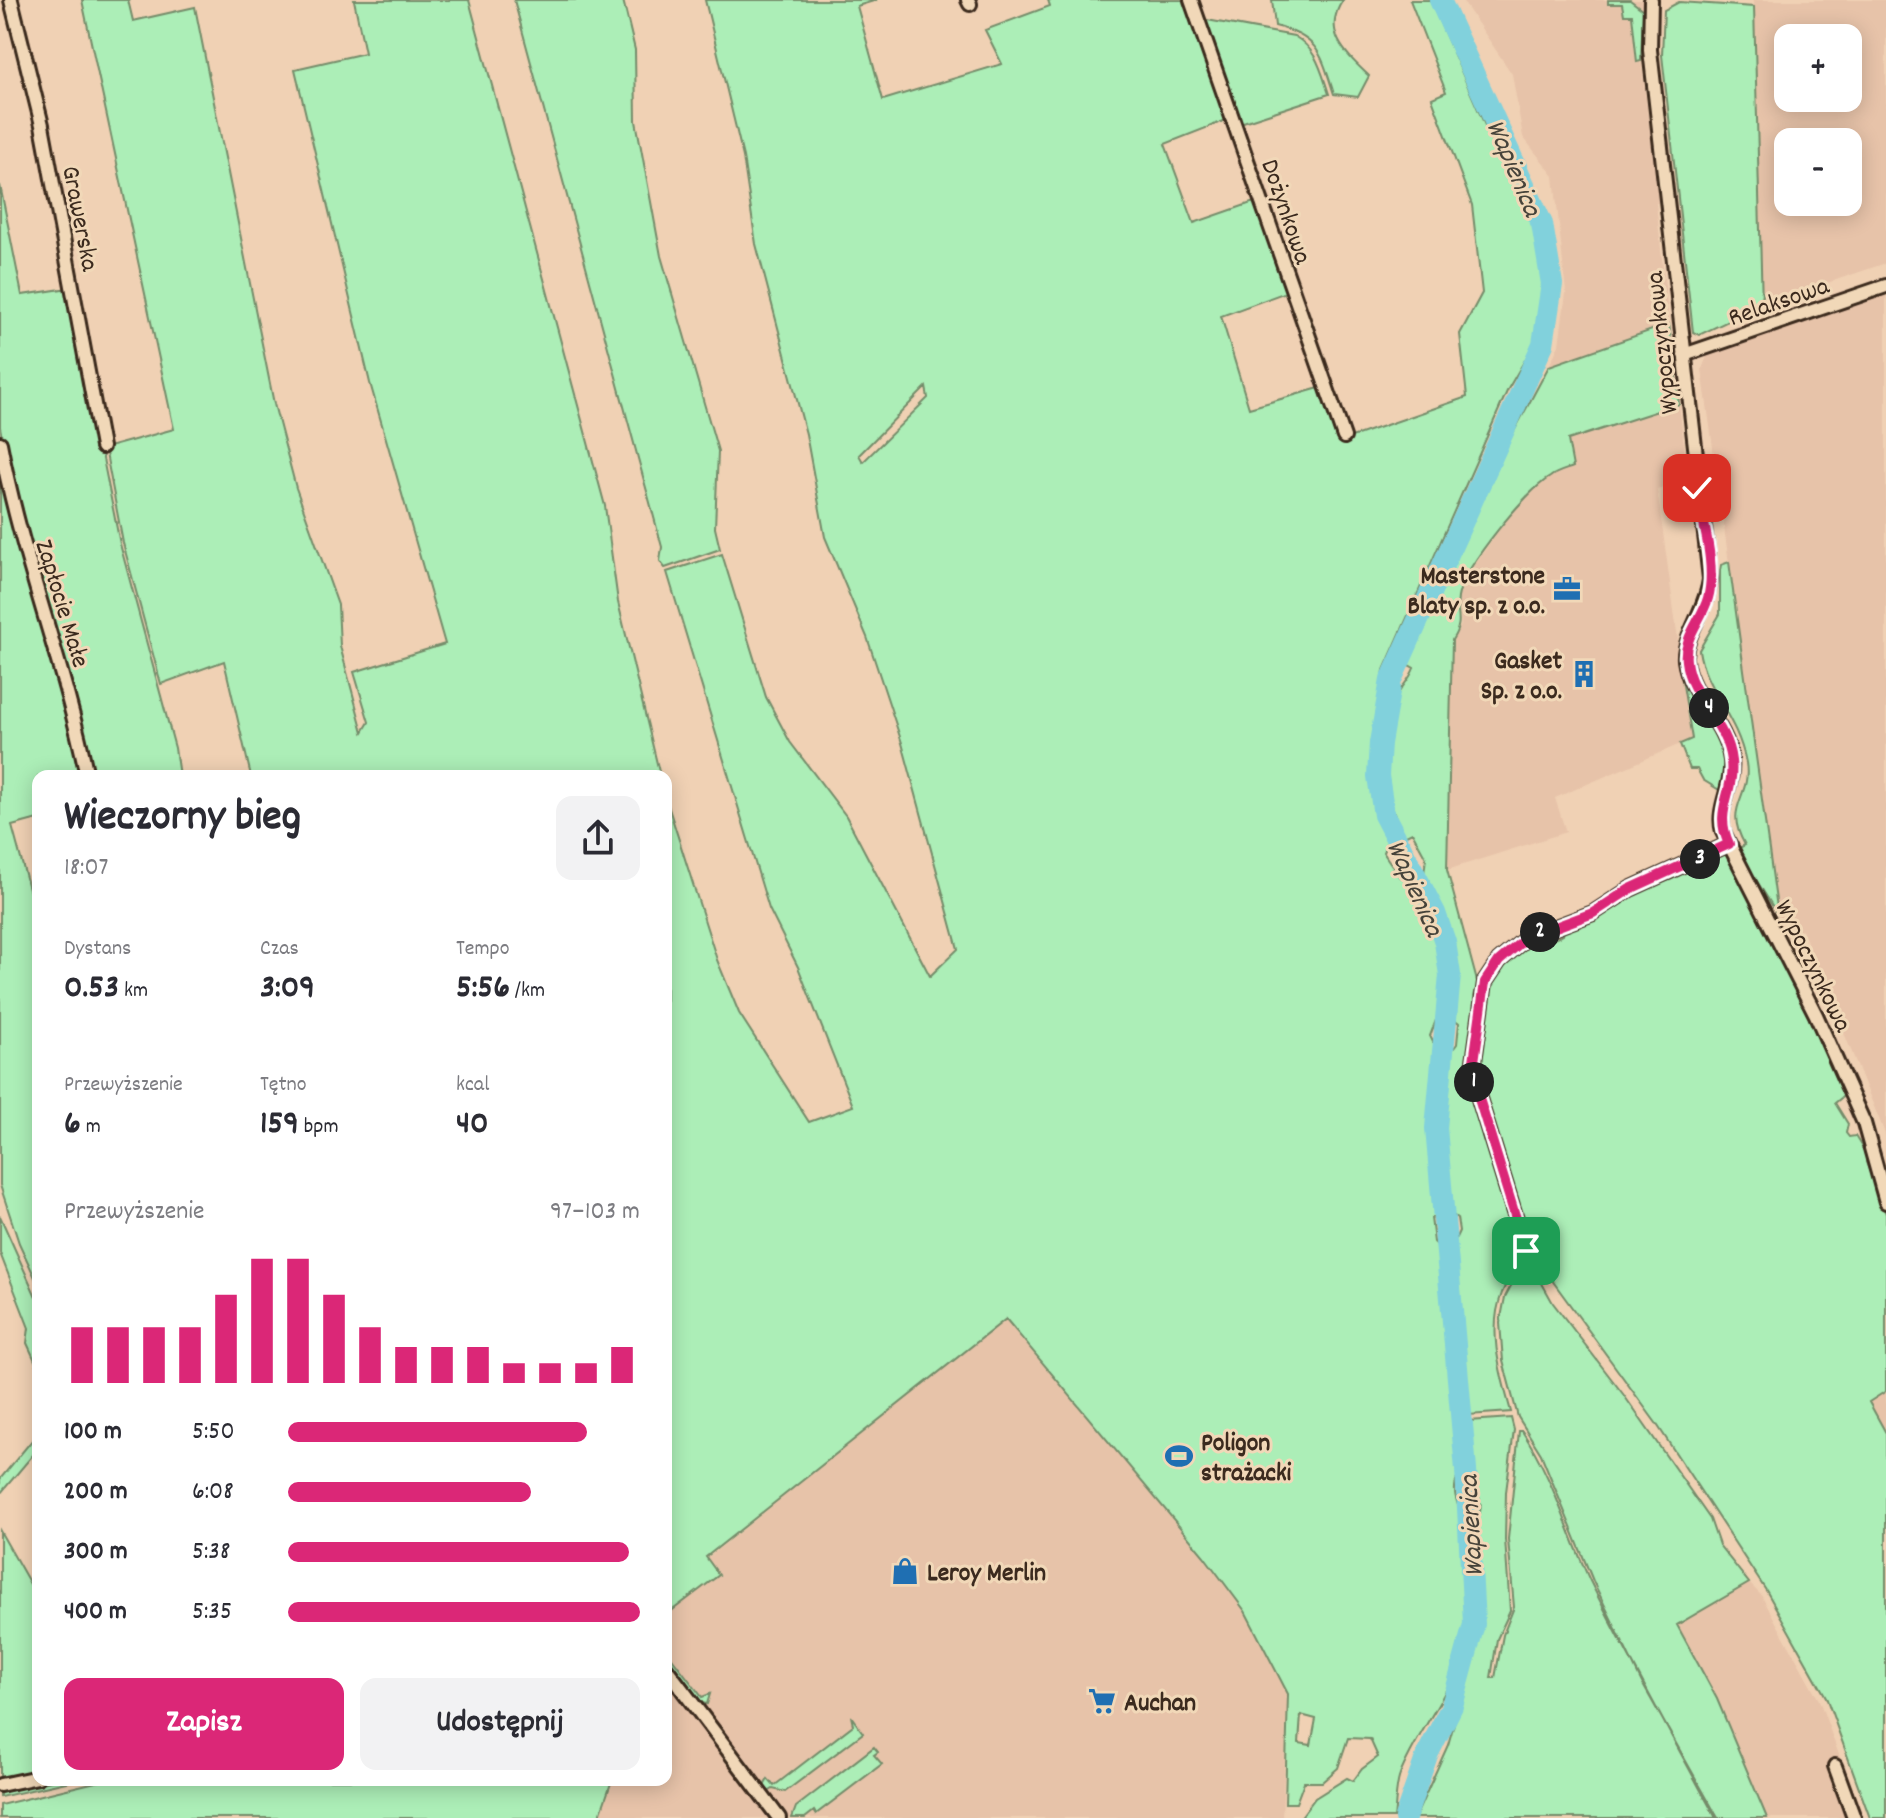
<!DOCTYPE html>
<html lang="pl">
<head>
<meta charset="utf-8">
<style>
	body { margin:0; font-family:Dekko,sans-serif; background:#f2f2f3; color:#2b2b33; height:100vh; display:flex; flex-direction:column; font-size:30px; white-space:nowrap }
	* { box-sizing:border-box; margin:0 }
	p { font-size:26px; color:#7c7c81 }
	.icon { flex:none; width:44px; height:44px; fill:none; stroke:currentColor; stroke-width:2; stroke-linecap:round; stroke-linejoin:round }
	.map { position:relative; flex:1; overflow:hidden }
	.details { position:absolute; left:32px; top:770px; width:640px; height:1016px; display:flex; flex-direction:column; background:#fff; border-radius:16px; box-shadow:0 4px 20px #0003 }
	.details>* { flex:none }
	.buttons { position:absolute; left:1774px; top:24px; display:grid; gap:16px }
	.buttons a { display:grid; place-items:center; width:88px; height:88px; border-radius:16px; background:#fff; box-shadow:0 4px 20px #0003; font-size:40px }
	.pin { position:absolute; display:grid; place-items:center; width:68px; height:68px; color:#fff; margin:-34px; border-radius:16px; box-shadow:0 4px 12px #0006 }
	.km { position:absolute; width:40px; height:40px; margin:-20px; border-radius:50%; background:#222; color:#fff; font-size:22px; line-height:40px; text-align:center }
	.round { display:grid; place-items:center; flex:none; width:84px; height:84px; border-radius:16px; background:#f2f2f3 }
	.summary { display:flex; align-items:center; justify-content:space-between; height:136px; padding:0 32px }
	h1 { font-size:44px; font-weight:700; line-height:60px }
	.metrics { display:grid; grid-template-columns:repeat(3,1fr); gap:12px; height:136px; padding:8px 32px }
	.metrics div { display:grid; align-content:center }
	.metrics b { font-size:34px; font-weight:700 }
	.metrics small { font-size:22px; font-weight:400 }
	.metrics p { font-size:22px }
	.chart { height:224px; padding:16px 32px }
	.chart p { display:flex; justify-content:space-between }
	.chart svg { width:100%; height:144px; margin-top:8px; stroke:#db2777; stroke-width:6 }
	.button { display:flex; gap:16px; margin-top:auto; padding:16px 32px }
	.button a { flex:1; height:92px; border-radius:16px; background:#db2777; color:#fff; font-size:32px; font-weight:700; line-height:92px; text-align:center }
	.button a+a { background:#f2f2f3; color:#2b2b33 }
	ul { padding:0 32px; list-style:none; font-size:26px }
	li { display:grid; grid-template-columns:128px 96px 1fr; align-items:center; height:60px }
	li i { height:20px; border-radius:10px; background:#db2777 }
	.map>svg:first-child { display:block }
	.built { fill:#e7c3a9; fill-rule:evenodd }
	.green { fill:#aceeb7; stroke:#748c6a; stroke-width:2; fill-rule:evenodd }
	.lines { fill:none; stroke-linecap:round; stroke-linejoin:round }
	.river { stroke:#81d1dc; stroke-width:22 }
	.street-casing { stroke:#3b2a1e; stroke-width:18 }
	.street { stroke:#f1d8b8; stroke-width:12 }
	.route-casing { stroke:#fff; stroke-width:16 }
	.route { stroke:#db2777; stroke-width:10 }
	.labels { text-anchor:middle; stroke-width:6; stroke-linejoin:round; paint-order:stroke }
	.street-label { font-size:26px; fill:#3b2a1e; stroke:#f1d8b8 }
	.poi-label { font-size:26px; font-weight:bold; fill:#3b2a1e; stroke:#f1d8b8; text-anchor:start }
	.water-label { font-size:28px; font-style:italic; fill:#46433a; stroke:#f1d8b8 }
</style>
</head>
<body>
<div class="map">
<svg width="1886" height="1818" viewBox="0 0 1886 1818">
	<rect width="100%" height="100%" fill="#f0d1b4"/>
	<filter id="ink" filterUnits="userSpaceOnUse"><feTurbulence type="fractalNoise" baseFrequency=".0125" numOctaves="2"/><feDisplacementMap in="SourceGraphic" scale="16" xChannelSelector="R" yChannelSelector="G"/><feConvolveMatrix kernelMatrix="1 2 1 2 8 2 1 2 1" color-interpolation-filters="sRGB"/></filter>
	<g filter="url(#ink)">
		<path class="built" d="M 1462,0 L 1644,0 L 1641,61 L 1660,202 L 1656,203 L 1669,324 L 1549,366 L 1559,345 L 1566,293 L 1554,176 L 1523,137 L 1512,74 Z
			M 1753,0 L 1886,0 L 1886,263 L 1762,305 ZM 1788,38 L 1848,38 L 1848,98 L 1788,98 ZM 1788,142 L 1848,142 L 1848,202 L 1788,202 Z
			M 1886,294 L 1886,1136 L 1802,930 L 1787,937 L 1778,915 L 1702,369 L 1708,354 Z
			M 1679,404 L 1688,474 L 1683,482 L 1657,490 L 1692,739 L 1555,798 L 1566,832 L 1447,870 L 1452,639 L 1461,625 L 1458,595 L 1465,578 L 1519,502 L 1550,476 L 1573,467 L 1568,440 Z
			M 1006,1319 L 1204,1556 L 1245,1611 L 1288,1694 L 1282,1818 L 599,1818 L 612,1780 L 666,1780 L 666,1683 L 679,1674 L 666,1656 L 666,1591 Z
			M 1886,1391 L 1886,1433 L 1868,1402 Z
			M 1749,1583 L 1761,1595 L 1819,1700 L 1842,1763 L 1831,1768 L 1848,1818 L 1767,1818 L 1717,1700 L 1677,1624 Z"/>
		<path class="green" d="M 82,0 L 128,0 L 133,21 L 195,7 L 274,404 L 296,488 L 338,605 L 340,646 L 363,732 L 369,722 L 354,672 L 445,644 L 370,383 L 295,69 L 365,53 L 354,0 L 469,0 L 605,506 L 618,602 L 660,776 L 251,776 L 224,661 L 161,684 L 123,543 L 105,448 L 174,429 Z
			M 514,0 L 623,0 L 635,50 L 636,121 L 661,256 L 718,451 L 715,528 L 720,549 L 665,568 L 660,561 L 662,547 Z
			M 705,0 L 877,0 L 857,6 L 883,100 L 1002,64 L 985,30 L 1050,6 L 1048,0 L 1188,0 L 1229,119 L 1165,144 L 1194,223 L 1257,201 L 1289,291 L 1221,316 L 1249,408 L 1323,387 L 1343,440 L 1467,397 L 1460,334 L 1482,293 L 1472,205 L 1432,98 L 1446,92 L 1410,0 L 1430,0 L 1498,155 L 1536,218 L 1548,282 L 1536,341 L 1508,389 L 1384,670 L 1369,776 L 1377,817 L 1388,840 L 1383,852 L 1399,876 L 1415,885 L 1437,936 L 1443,973 L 1441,1017 L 1436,1020 L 1430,1036 L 1436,1048 L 1433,1128 L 1437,1216 L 1431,1218 L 1434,1242 L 1441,1249 L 1459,1473 C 1449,1495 1460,1503 1463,1525 C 1469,1565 1471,1608 1462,1648 C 1451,1696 1417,1731 1400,1775 C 1395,1788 1396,1805 1394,1818 L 1300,1818 L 1315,1798 L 1347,1778 L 1353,1781 L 1362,1769 L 1378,1757 L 1370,1739 L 1348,1738 L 1338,1768 L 1322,1782 L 1304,1782 L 1296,1803 L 1285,1803 L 1288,1694 L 1245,1611 L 1204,1556 L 1006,1319 L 706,1557 L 719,1575 L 666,1615 L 666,799 L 717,960 L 739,1013 L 809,1122 L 853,1106 L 798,967 L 769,909 L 667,572 L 722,554 L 766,697 L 790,742 L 846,816 L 930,976 L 958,949 L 902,743 L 867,637 L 825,537 L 806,434 L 756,244 L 743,157 ZM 926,387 L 928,398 L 863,462 L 859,455 ZM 1301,1715 L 1316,1719 L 1311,1745 L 1299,1743 Z
			M 1272,0 L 1343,0 C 1321,32 1346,54 1369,76 L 1358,97 L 1334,94 C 1321,54 1319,37 1275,26 Z
			M 1608,0 L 1630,0 L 1643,10 L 1641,61 L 1637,62 L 1632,15 L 1624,15 L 1622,4 L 1608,4 Z
			M 1679,2 L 1754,7 L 1762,305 L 1699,335 L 1693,332 L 1662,55 L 1664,10 Z
			M 1207,20 L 1294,36 C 1317,49 1321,71 1329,94 L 1237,124 L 1203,22 Z
			M 0,185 L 22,295 L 69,288 L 120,544 L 175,748 L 179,776 L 90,776 L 7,465 L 0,427 Z
			M 1669,324 L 1679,404 L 1568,440 L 1573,467 C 1565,470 1556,472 1550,477 C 1525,492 1466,565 1459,593 C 1453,613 1466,618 1452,640 L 1447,870 L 1478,985 C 1471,997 1476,1004 1475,1017 C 1474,1038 1467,1056 1468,1077 L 1521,1252 C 1515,1266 1508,1279 1502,1293 C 1487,1331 1501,1375 1511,1412 L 1468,1415 L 1450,1251 L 1459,1231 L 1457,1218 L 1450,1213 L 1442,1114 L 1448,1056 L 1457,1044 L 1459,1023 L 1453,1018 L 1455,977 L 1452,944 L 1424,874 L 1426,858 L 1412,832 L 1404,836 C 1385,800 1385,771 1390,732 C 1392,720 1392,705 1398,694 C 1403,685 1410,679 1414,668 L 1407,664 L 1487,482 L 1549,366 Z
			M 0,466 L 57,666 L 84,776 L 38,776 L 38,819 L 12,826 L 38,922 L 38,1284 L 19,1243 L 0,1185 Z
			M 1729,562 L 1778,915 L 1737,849 L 1745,845 C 1722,805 1752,798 1746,763 C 1737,715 1705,691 1699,650 L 1720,614 L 1720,570 L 1721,565 Z
			M 1681,673 C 1706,705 1736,751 1721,791 L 1703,780 L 1697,769 L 1690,769 L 1680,744 L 1692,739 Z
			M 1722,853 L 1729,855 L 1846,1094 L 1835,1103 L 1848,1124 L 1846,1133 L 1849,1137 L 1855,1136 L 1866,1154 L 1866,1162 L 1886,1214 L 1886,1391 L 1869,1402 L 1886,1433 L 1886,1818 L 1870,1818 L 1826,1697 L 1767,1592 L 1656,1423 L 1549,1276 L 1528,1239 L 1478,1076 C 1477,1038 1484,979 1513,952 C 1522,943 1536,940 1547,935 L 1554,939 L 1563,935 L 1564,930 L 1597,918 L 1626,896 L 1672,879 Z
			M 0,1216 L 38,1301 L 38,1367 L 27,1343 L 29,1328 L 0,1253 Z
			M 1529,1260 L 1553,1303 L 1623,1394 L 1710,1519 L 1719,1545 L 1749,1583 L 1677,1625 L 1717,1699 L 1767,1818 L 1718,1818 L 1642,1683 L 1593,1581 L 1541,1454 L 1518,1417 L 1503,1361 L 1500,1323 L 1505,1297 L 1524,1261 Z
			M 1511,1418 L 1514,1430 L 1506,1492 L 1505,1539 L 1510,1611 L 1497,1639 L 1491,1678 L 1495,1678 L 1503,1635 L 1514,1607 L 1508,1539 L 1519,1431 L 1522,1431 C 1553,1477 1567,1531 1590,1581 C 1630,1661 1673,1739 1716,1818 L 1415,1818 L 1448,1745 L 1476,1646 L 1480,1617 L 1477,1521 C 1485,1502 1478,1497 1472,1479 C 1467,1462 1470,1438 1469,1421 Z
			M 38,1433 L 38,1449 L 0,1494 L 0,1479 Z
			M 0,1531 L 38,1598 L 38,1770 L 0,1779 Z
			M 666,1650 L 702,1697 L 710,1694 L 707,1704 L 701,1703 L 666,1656 Z
			M 851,1716 L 863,1733 L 785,1792 L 773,1789 L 768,1792 L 764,1786 L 768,1779 L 774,1786 L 853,1725 Z
			M 874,1747 L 878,1752 L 874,1755 L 882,1764 L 816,1814 L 814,1811 L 805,1818 L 792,1818 L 796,1807 Z
			M 55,1780 L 75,1780 L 0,1797 L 0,1793 Z
			M 104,1780 L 612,1780 L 599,1818 L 0,1818 L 0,1805 Z"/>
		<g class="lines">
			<path class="river" d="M 1405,1818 L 1427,1755 L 1452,1706 L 1474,1624 L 1466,1470 L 1436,1128 L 1450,975 L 1445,942 L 1435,913 L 1384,815 L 1378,776 L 1380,743 L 1391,680 L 1543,344 L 1552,284 L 1542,224 L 1440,0"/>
			<g class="street-casing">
				<path id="street" d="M 11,0 L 42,125 L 102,447
					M 968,0 L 970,4
					M 1191,0 L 1344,437
					M 1651,0 L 1650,50 L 1710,579 C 1707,609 1683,637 1685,660 C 1690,698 1726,721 1731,760 C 1734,785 1716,808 1723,832 L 1816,1015 L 1864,1123 L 1886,1202
					M 1684,355 L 1886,286
					M 0,443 C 21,556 64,663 87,776
					M 1526,1251 L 1472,1076 L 1485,982 L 1499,961 L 1526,938 L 1593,913 L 1630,889 L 1729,844
					M 666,1668 L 779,1818
					M 1835,1766 L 1854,1818
					M 0,1785 L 38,1777"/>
			</g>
			<use href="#street" class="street"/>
		</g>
	</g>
	<g class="lines" filter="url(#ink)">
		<g class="route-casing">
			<path id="route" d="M 1526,1251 L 1472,1076 L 1485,982 L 1499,961 L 1526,938 L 1593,913 L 1630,889 L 1729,844 C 1713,810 1735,794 1731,761 C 1727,722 1690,698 1686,661 C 1683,637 1702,620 1708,598 C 1717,565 1702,521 1697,488"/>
		</g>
		<use href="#route" class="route"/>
	</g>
	<defs>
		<g id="office-bare" transform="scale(2.16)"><path d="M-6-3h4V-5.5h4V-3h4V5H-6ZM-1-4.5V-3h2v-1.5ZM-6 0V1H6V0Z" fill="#1f6fb2" stroke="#f1d8b8" stroke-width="2.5" paint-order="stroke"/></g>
		<g id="building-bare" transform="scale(2.16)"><path d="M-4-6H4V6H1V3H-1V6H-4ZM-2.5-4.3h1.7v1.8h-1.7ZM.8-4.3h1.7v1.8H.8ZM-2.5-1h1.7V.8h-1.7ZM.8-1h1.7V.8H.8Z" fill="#1f6fb2" stroke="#f1d8b8" stroke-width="2.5" paint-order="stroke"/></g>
		<g id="stadium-bare" transform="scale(2.16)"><path d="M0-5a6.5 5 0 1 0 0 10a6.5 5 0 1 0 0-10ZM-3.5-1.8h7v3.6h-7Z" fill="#1f6fb2" stroke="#f1d8b8" stroke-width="2.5" paint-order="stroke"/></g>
		<g id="shop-bare" transform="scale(2.16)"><path d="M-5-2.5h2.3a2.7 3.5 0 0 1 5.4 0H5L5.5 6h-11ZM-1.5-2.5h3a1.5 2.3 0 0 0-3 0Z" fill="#1f6fb2" stroke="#f1d8b8" stroke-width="2.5" paint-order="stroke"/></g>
		<g id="supermarket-bare" transform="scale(2.16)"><path d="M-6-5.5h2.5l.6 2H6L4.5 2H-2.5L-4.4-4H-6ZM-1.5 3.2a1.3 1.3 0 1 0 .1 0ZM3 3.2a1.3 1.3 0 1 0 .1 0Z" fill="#1f6fb2" stroke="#f1d8b8" stroke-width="2.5" paint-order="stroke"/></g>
	</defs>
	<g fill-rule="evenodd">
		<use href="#office-bare" x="1567" y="589"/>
		<use href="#building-bare" x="1584" y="674"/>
		<use href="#stadium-bare" x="1179" y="1456"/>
		<use href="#shop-bare" x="905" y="1571"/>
		<use href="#supermarket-bare" x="1102" y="1701"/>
	</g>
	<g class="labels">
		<g class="street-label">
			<text transform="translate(1288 211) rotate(71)" y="9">Dożynkowa</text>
			<text transform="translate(82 218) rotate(79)" y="9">Grawerska</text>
			<text transform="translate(1778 300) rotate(-19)" y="9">Relaksowa</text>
			<text transform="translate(1660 343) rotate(-96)" y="9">Wypoczynkowa</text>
			<text transform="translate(64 603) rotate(73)" y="9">Zapłocie Małe</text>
			<text transform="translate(1815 965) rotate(64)" y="9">Wypoczynkowa</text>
		</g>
		<g class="poi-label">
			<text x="1545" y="583" text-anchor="end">Masterstone<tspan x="1545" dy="30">Blaty sp. z o.o.</tspan></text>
			<text x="1562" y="668" text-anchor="end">Gasket<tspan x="1562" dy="30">Sp. z o.o.</tspan></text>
			<text x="1201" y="1450">Poligon<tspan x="1201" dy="30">strażacki</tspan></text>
			<text x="927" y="1580">Leroy Merlin</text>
			<text x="1124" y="1710">Auchan</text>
		</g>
		<g class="water-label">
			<text transform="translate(1516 167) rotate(67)" y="10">Wapienica</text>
			<text transform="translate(1417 887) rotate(66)" y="10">Wapienica</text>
			<text transform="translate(1469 1526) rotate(-93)" y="10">Wapienica</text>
		</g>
	</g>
</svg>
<div class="buttons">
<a>+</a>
<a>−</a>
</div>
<div class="pin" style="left:1526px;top:1251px;background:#1e9e55"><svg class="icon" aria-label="arrive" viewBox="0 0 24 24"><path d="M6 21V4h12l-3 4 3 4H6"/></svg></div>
<div class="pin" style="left:1697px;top:488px;background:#d93025"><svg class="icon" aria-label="check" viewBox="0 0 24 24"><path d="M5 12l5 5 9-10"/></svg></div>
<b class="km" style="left:1474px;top:1082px">1</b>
<b class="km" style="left:1540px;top:932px">2</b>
<b class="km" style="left:1700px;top:859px">3</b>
<b class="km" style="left:1709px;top:708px">4</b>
<section class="details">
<div class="summary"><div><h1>Wieczorny bieg</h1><p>18:07</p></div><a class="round"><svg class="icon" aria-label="share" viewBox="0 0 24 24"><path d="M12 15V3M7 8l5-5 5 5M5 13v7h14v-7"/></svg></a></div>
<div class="metrics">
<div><p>Dystans</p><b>0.53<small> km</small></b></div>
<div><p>Czas</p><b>3:09</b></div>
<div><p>Tempo</p><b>5:56<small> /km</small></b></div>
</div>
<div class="metrics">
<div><p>Przewyższenie</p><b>6<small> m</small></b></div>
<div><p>Tętno</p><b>159<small> bpm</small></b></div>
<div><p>kcal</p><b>40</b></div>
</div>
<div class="chart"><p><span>Przewyższenie</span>97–103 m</p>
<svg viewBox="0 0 160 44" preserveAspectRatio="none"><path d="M5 44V27M15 44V27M25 44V27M35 44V27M45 44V17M55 44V6M65 44V6M75 44V17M85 44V27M95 44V33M105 44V33M115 44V33M125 44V38M135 44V38M145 44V38M155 44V33"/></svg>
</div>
<ul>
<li><b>100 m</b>5:50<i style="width:85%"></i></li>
<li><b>200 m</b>6:08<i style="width:69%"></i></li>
<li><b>300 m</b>5:38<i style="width:97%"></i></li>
<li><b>400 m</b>5:35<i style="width:100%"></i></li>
</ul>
<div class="button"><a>Zapisz</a><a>Udostępnij</a></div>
</section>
</div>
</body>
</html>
